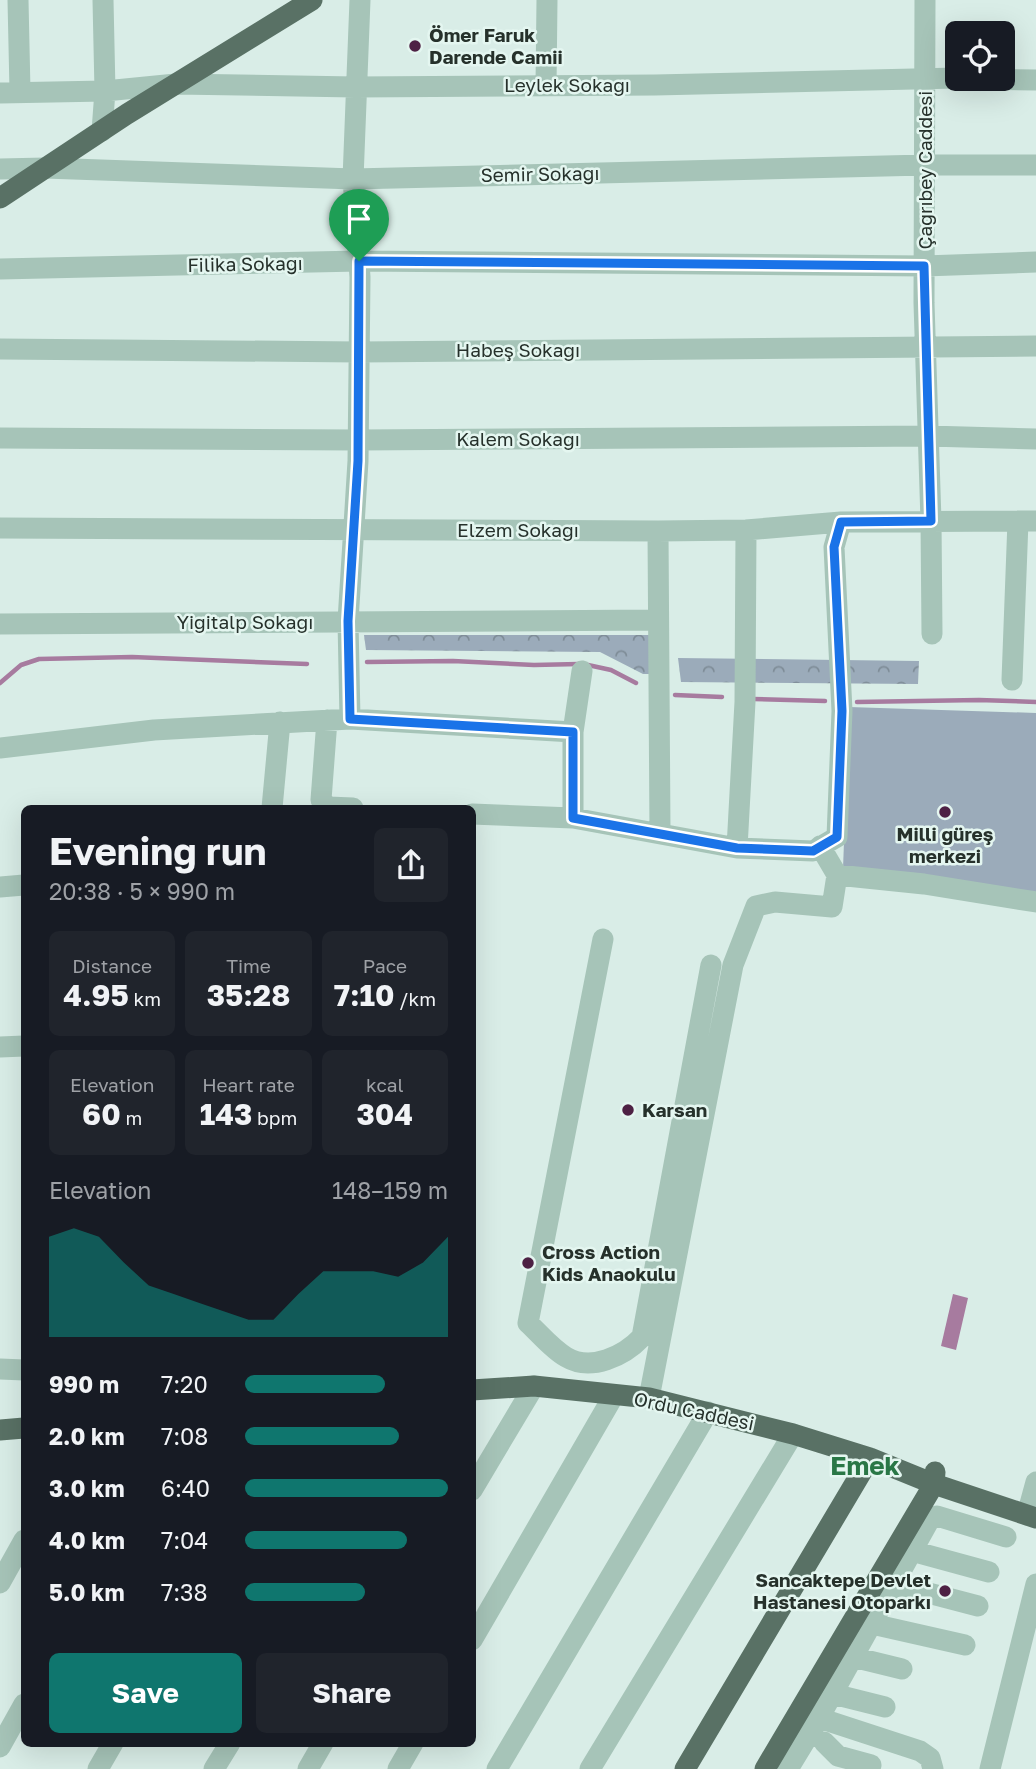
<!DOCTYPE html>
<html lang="en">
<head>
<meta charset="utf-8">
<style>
	body { margin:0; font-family:"Golos Text",sans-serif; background:#20242c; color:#f1f3f6; height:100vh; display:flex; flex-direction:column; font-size:26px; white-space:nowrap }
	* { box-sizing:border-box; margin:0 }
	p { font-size:23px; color:#9ea1a6 }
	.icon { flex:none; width:38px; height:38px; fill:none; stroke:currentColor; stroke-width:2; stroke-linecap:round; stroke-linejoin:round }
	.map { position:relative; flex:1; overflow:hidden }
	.drawer { position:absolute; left:21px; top:805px; width:455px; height:942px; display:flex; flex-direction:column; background:#171b24; border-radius:10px; box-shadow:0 7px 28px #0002 }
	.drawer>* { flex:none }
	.buttons { position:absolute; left:945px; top:21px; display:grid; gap:14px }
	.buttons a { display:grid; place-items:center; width:70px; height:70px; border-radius:10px; background:#171b24; box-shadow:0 7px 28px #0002; font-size:35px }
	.pin { position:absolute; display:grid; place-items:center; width:60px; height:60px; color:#fff; margin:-72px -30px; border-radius:50% 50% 50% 0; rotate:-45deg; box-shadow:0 0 7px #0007 }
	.pin .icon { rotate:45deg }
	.round { display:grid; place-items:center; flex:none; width:74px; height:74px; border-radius:10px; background:#20242c }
	.head { display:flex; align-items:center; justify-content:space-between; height:119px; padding:0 28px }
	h1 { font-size:38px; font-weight:700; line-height:52px }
	.metrics { display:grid; grid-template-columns:repeat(3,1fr); gap:10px; height:119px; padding:7px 28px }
	.metrics div { display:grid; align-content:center; border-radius:10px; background:#20242c; text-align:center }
	.metrics b { font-size:30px; font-weight:700 }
	.metrics small { font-size:19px; font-weight:400 }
	.metrics p { font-size:19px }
	.chart { height:196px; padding:14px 28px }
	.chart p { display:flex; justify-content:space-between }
	.chart svg { width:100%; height:126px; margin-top:7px; fill:#0f766e; opacity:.7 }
	.primary-button { display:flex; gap:14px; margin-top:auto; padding:14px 28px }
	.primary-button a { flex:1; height:80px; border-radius:10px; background:#0f766e; color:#fff; font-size:28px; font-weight:700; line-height:80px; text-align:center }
	.primary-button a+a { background:#20242c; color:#f1f3f6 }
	ul { padding:0 28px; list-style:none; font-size:23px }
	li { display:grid; grid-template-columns:112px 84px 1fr; align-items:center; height:52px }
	li i { height:18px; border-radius:9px; background:#0f766e }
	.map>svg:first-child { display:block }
	.grass { fill:#9babba }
	.forest { fill:url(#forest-crowns) }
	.water { fill:#a77b9f }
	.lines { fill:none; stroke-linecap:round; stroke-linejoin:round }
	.stream { stroke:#a77b9f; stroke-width:4.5 }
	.minor { stroke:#a6c4b8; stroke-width:21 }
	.major { stroke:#597165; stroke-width:21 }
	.route-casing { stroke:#fff; stroke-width:14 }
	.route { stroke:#1a73e8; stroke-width:9 }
	.poi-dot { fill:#4d2144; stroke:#e4f6f0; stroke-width:2.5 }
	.labels { text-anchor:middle; stroke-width:5; stroke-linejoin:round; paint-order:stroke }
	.poi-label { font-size:19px; font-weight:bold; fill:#26312b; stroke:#e4f6f0; text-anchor:start }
	.street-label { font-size:19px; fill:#26312b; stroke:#e4f6f0 }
	.district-label { font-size:26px; font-weight:bold; fill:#297746; stroke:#e4f6f0 }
</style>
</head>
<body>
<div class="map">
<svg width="1036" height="1769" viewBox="0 0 1036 1769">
	<defs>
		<pattern id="forest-crowns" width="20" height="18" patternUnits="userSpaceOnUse" patternTransform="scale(1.75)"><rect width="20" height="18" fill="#9babba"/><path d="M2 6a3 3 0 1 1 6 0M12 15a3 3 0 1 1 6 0" fill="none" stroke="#7e8c97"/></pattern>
	</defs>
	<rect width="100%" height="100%" fill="#d9ede7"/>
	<path class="grass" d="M 849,707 L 1036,713 L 1036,895 L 843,869 Z"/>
	<path class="forest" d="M 364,635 L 651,635 L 654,674 L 643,674 L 600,652 L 366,650 Z
		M 678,658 L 919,661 L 918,684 L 681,682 Z"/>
	<path class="water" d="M 953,1294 L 968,1298 L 956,1350 L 941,1346 Z"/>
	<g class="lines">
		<path class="stream" d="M 367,662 L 453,661 L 534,665 L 579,664
			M 588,665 L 611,670 L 636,683
			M 0,683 L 21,665 L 39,659 L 132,657 L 307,664
			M 675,695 L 722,697
			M 753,699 L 825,701
			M 857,702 L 979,700 L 1036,702"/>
		<path class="minor" d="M 18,0 L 20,91
			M 925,0 L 924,303 L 931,521 L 932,634
			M 977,79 L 1036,80
			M 546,86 L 547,0
			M 0,93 L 105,91 L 176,84 L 355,87 L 655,85 L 957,78
			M 102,131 L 105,91 L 103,0
			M 0,169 L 45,168 L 353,179 L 925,165 L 1036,165
			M 0,269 L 359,261 L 924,266 L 1036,262
			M 0,349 L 359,352 L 1036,346
			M 0,438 L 358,440 L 928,436 L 1036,439
			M 0,528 L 658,531 L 746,530 L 841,522 L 1036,521
			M 658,531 L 660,833
			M 0,624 L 658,620
			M 1012,680 L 1018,521
			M 350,719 L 348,621 L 358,461 L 360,277 L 353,179 L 360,0
			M 327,720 L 321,800 L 328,807 L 353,808
			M 573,732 L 582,671
			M 0,748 L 154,730 L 350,719 L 573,732 L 573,818 L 737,848 L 813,851 L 837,837 L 842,711 L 834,547 L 841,522
			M 272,808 L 280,722
			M 472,814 L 573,818
			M 820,846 L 837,875 L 924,884 L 1036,902
			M 737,848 L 745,702 L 746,530
			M 0,887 L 24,885
			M 603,939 L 528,1323 C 540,1334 552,1349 566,1357 C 591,1372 624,1356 642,1337 L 711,965
			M 0,1047 L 24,1046
			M 0,1369 L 24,1370
			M 649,1398 L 733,965 L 756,906 L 775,902 L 832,907 L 837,875
			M 472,1490 L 534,1386
			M 1027,1515 L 1036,1482
			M 912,1551 L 989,1572
			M 0,1583 L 24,1540
			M 894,1584 L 978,1606
			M 872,1624 L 965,1645
			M 472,1640 L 614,1395
			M 853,1657 L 902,1669
			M 833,1694 L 885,1707
			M 819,1718 L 930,1519 L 937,1516 L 1006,1537
			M 824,1742 L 838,1756 L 871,1765
			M 0,1747 L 24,1704
			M 98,1769 L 113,1743
			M 214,1769 L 230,1743
			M 308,1769 L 323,1743
			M 398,1769 L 413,1743
			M 497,1769 L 708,1412
			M 590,1769 L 793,1434
			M 788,1769 L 819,1718 L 920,1751 L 930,1758 L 933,1769
			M 990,1769 L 1036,1584"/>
		<path class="major" d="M 0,198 L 127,114 L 312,0
			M 472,1390 L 534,1386 L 649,1398 L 793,1434 L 870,1458 L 934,1484 L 1036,1518
			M 0,1430 L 24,1428
			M 685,1769 L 870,1458
			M 765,1769 L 934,1484 L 935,1472"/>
	</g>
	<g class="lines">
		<g class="route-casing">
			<path id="route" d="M 359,261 L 924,266 L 931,521 L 841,522 L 834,547 L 842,711 L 837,837 L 813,851 L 737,848 L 573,818 L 573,732 L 350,719 L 348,621 L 358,461 Z"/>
		</g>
		<use href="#route" class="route"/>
	</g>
	<g class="poi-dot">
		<circle cx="415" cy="46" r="7"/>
		<circle cx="945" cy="812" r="7"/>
		<circle cx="628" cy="1110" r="7"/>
		<circle cx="528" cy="1263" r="7"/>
		<circle cx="945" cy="1591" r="7"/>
	</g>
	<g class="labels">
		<g class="poi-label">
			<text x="429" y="42">Ömer Faruk<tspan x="429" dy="22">Darende Camii</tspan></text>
			<text x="945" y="841" text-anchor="middle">Milli güreş<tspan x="945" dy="22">merkezi</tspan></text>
			<text x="642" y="1117">Karsan</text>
			<text x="542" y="1259">Cross Action<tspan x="542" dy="22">Kids Anaokulu</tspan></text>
			<text x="931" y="1587" text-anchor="end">Sancaktepe Devlet<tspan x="931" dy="22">Hastanesi Otoparkı</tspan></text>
		</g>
		<g class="street-label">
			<text x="567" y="92">Leylek Sokağı</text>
			<text transform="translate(925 170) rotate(-90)" y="7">Çağrıbey Caddesi</text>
			<text transform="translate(540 174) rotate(-1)" y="7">Semir Sokağı</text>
			<text transform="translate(245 264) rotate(-1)" y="7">Filika Sokağı</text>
			<text x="518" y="357">Habeş Sokağı</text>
			<text x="518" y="446">Kalem Sokağı</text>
			<text x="518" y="537">Elzem Sokağı</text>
			<text x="245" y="629">Yiğitalp Sokağı</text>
			<text transform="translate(694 1411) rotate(12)" y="7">Ordu Caddesi</text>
		</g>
		<g class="district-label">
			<text x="865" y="1475">Emek</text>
		</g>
	</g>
</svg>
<div class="buttons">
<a><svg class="icon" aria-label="locate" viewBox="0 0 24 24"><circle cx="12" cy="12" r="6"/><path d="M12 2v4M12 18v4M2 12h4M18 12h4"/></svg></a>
</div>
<div class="pin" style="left:359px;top:261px;background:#1e9e55"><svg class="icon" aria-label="arrive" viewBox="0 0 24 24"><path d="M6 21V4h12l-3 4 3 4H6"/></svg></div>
<section class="drawer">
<div class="head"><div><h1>Evening run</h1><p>20:38 · 5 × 990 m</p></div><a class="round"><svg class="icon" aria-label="share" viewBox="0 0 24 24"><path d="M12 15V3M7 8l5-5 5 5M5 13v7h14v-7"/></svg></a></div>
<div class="metrics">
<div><p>Distance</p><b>4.95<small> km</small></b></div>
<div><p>Time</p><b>35:28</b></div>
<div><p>Pace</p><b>7:10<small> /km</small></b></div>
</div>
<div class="metrics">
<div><p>Elevation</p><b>60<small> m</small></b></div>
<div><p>Heart rate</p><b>143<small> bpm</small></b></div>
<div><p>kcal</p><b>304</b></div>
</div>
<div class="chart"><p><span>Elevation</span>148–159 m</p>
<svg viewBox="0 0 160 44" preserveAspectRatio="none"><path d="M0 44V9L10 6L20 9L30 18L40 26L50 29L60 32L70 35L80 38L90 38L100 29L110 21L120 21L130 21L140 23L150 18L160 9V44z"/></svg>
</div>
<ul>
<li><b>990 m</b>7:20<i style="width:69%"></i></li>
<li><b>2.0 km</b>7:08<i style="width:76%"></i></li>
<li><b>3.0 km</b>6:40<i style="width:100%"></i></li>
<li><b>4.0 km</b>7:04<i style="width:80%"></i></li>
<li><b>5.0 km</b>7:38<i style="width:59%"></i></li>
</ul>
<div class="primary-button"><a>Save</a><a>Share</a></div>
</section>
</div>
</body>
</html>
